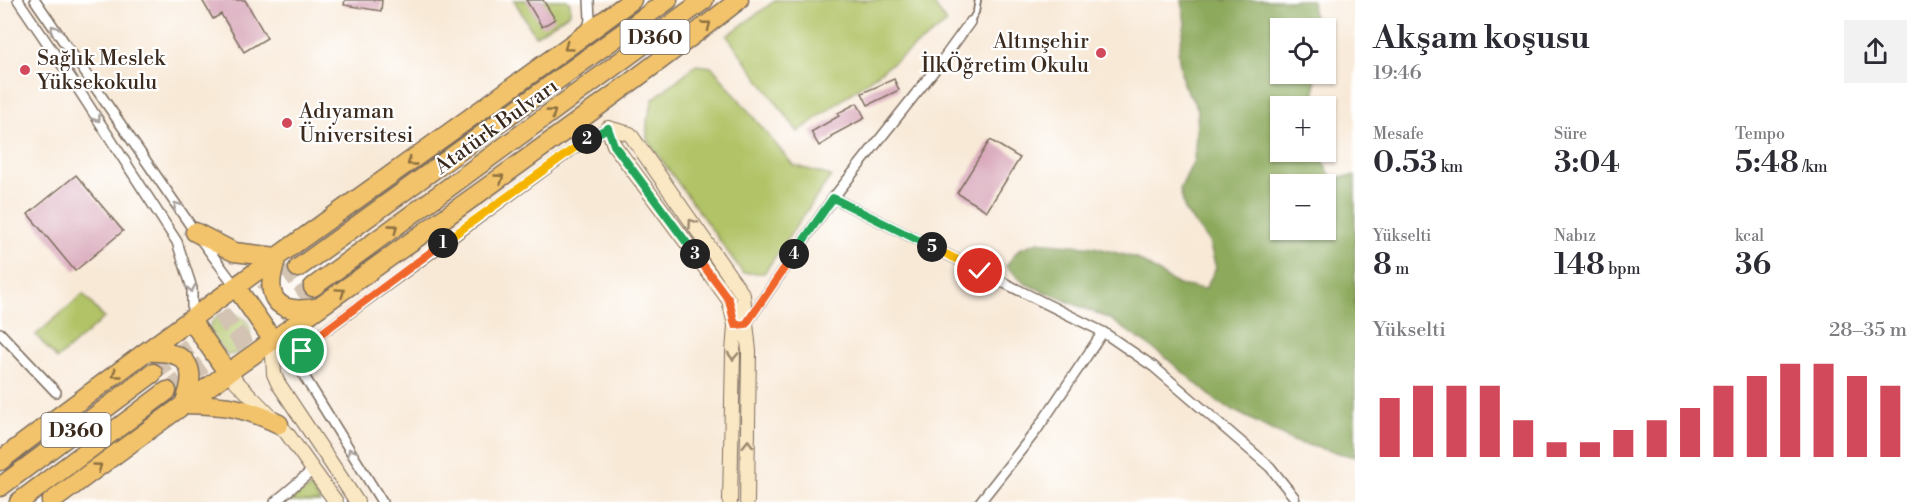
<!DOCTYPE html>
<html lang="tr">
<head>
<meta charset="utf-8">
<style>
	body { margin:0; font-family:"Libre Bodoni",serif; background:#f2f2f3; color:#2b2b33; height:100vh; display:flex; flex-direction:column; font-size:22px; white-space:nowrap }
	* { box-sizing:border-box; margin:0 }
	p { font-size:20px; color:#7c7c81 }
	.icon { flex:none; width:33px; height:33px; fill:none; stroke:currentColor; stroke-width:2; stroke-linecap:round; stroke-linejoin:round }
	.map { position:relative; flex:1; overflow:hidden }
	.details { display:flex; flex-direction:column; background:#fff; width:570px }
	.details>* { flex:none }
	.buttons { position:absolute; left:1270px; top:18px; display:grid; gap:12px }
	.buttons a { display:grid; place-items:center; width:66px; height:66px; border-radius:0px; background:#fff; box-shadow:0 2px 4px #0004; font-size:30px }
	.pin { position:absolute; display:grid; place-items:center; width:51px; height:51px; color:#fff; margin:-26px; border:3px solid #fff; border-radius:50%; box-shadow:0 2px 6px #0007 }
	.km { position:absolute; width:30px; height:30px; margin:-15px; border-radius:50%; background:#222; color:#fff; font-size:16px; line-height:30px; text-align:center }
	.round { display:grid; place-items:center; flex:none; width:63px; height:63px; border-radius:0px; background:#f2f2f3 }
	.summary { display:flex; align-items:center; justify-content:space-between; height:102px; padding:0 18px }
	h1 { font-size:33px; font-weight:600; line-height:45px }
	.stats { display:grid; grid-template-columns:repeat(3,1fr); gap:9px; height:102px; padding:6px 18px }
	.stats div { display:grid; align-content:center }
	.stats b { font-size:30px; font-weight:600 }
	.stats small { font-size:16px; font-weight:400 }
	.stats p { font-size:16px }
	.chart { height:168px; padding:12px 18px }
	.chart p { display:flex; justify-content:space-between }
	.chart svg { width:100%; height:108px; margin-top:6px; stroke:#d1495b; stroke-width:6 }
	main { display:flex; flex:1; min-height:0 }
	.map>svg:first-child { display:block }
	.green { fill:#b1c366; stroke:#767642; stroke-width:1.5 }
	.forest { fill:#8ca95b; stroke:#646a3c; stroke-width:1.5; fill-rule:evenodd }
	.building { fill:#d9a8ba }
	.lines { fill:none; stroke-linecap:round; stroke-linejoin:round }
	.highway-tunnel { stroke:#d2c3b2; stroke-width:18; stroke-dasharray:18 9; stroke-linecap:butt }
	.lane-casing { stroke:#7d6d5f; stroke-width:8 }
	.street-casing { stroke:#7d6d5f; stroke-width:12 }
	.secondary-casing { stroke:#7d6d5f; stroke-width:16 }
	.highway-casing { stroke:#7d6d5f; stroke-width:21 }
	.lane { stroke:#fff; stroke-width:4.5 }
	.street { stroke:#fff; stroke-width:9 }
	.secondary { stroke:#fae7c3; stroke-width:14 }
	.highway { stroke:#f2c36a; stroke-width:18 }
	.oneway { stroke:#8d6f40 }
	.oneway2 { stroke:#a79f9a }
	.oneway3 { stroke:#9a8870 }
	.split-1-casing { stroke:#fff; stroke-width:12 }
	.split-2-casing { stroke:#fff; stroke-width:12 }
	.split-3-casing { stroke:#fff; stroke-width:12 }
	.split-4-casing { stroke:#fff; stroke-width:12 }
	.split-5-casing { stroke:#fff; stroke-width:12 }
	.split-6-casing { stroke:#fff; stroke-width:12 }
	.split-1 { stroke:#f0652b; stroke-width:8 }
	.split-2 { stroke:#f5b400; stroke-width:8 }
	.split-3 { stroke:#22a559; stroke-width:8 }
	.split-4 { stroke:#f0652b; stroke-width:8 }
	.split-5 { stroke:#22a559; stroke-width:8 }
	.split-6 { stroke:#f5b400; stroke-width:8 }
	.poi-dot { fill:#d1495b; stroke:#fff; stroke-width:2 }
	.labels { text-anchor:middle; stroke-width:4.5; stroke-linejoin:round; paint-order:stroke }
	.shield { fill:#fff; stroke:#766a62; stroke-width:1.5 }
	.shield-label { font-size:20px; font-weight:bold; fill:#3b2a1e }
	.poi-label { font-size:21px; fill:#3b2a1e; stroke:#fff; text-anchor:start }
	.street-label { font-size:21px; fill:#3b2a1e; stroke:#fff }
</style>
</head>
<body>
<main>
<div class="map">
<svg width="1355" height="502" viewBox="0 0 1355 502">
	<rect width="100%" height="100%" fill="#fff"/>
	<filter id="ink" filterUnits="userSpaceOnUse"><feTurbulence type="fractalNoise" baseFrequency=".0167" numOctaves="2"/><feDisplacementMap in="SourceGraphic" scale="12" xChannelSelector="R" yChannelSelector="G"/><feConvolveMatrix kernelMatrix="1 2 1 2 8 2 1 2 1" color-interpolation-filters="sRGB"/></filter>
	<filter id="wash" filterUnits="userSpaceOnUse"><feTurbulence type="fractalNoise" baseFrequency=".008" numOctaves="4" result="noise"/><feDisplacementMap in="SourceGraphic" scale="24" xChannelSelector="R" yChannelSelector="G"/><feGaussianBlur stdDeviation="1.35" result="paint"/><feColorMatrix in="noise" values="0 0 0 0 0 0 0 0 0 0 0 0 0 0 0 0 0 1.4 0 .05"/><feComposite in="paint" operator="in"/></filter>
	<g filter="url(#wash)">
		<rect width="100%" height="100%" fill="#f8e9d7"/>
		<path class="green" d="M 514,0 L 567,0 L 570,3 L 570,13 L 535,36 Z
			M 776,0 L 931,0 L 947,23 L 798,132 L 727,36 Z
			M 696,65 L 712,67 L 793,165 L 831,176 L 764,273 L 743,273 L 647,140 L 647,121 L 653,99 Z
			M 83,294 L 104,318 L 57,359 L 36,335 Z
			M 232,312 L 246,320 C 258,339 243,359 221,354 L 208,331 C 211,319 219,313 232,312 Z
			M 311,487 L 320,502 L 288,502 Z"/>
		<path class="forest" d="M 1182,0 L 1312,0 L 1315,28 L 1281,28 L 1281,74 L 1315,74 L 1315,106 L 1281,106 L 1281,152 L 1319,152 L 1331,177 L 1355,176 L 1355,457 L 1295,442 L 1219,403 L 1165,357 L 1110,319 L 1024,283 L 1006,266 L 1019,249 L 1038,242 L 1094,247 L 1136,258 L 1178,285 L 1205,289 L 1216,268 L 1209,242 L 1185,211 L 1180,189 L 1194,160 L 1198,109 L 1183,84 L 1178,53 L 1185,24 ZM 1281,184 L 1326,184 L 1326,230 L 1281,230 Z"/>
		<g id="blocks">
			<path class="building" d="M 202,0 L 245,0 L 267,38 L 244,52 L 221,14 L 213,19 Z
				M 345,0 L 382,0 L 381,11 L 344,5 Z
				M 526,0 L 543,0 L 555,19 L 542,27 Z
				M 894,79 L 899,90 L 868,105 L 862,93 Z
				M 857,103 L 865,118 L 831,136 L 832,138 L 819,146 L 811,132 L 839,116 L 838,113 Z
				M 990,140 L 1020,158 L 987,211 L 957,193 Z
				M 76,175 L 123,231 L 75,271 L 28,214 Z"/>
		</g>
	</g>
	<g filter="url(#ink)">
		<use href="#blocks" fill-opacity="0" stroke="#7d6d5f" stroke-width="1.5"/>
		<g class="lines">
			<path class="highway-tunnel" d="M 153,373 L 298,268
				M 167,391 L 313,287"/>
			<g class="lane-casing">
				<path id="lane" d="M 970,22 L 976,12 L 978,0"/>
			</g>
			<g class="street-casing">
				<path id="street" d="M 18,0 L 71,78 L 177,242 L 192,288 L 192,316
					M 35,0 L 195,232 L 236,287
					M 588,30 L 590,19 L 589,0
					M 833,198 L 1103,332 L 1154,367 L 1270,467 L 1294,497 L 1295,502
					M 744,324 L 746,324 L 833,198 L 941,62 L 970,22
					M 0,333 L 56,392
					M 275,502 L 314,469
					M 382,502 L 304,376 C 299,364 300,355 307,344 L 589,138 L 608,128
					M 980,502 L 1036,431 L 1103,332"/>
			</g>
			<g class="secondary-casing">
				<path id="secondary" d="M 608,128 L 630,134 L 743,295 L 749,351 L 747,502
					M 608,128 L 614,145 L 729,300 L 735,325 L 733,352 L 730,502
					M 272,339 L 274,374 L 278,383 L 357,502
					M 227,372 L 286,432 L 336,502"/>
			</g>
			<g class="highway-casing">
				<path id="highway" d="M 195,232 L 234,252 L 277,257 C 264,294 272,315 315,308
					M 298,268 L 668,0
					M 236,287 L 272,339
					M 313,287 L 704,0
					M 191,320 L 227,372
					M 146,352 C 186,350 200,365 184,404 C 225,405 241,406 279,424
					M 0,461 C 207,303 422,155 632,0
					M 0,487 L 153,373
					M 19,502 L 167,391
					M 51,502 C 278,332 515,174 739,0"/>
			</g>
			<use href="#lane" class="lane"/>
			<use href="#street" class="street"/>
			<use href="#secondary" class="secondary"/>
			<use href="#highway" class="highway"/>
		</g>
		<defs><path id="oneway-chevron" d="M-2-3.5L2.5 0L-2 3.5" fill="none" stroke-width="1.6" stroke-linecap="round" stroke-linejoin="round" transform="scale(1.5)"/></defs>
		<g class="oneway">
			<use href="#oneway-chevron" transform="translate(707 25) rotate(-38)"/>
			<use href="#oneway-chevron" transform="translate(568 47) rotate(144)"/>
			<use href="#oneway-chevron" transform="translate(552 113) rotate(-36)"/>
			<use href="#oneway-chevron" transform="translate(411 162) rotate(144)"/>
			<use href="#oneway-chevron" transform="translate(500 178) rotate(-36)"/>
			<use href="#oneway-chevron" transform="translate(394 228) rotate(-36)"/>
			<use href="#oneway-chevron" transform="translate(341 292) rotate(-35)"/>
			<use href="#oneway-chevron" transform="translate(116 374) rotate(144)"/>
			<use href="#oneway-chevron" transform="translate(98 467) rotate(-36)"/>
		</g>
		<g class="oneway2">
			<use href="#oneway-chevron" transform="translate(54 29) rotate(-124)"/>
			<use href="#oneway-chevron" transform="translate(97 118) rotate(57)"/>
			<use href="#oneway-chevron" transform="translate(177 206) rotate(-125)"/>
			<use href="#oneway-chevron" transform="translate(191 288) rotate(80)"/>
			<use href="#oneway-chevron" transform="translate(351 452) rotate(-122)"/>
		</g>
		<g class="oneway3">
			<use href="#oneway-chevron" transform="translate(692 223) rotate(-125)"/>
			<use href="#oneway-chevron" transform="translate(733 356) rotate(92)"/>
			<use href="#oneway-chevron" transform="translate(748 444) rotate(-89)"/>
		</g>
	</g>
	<g class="lines" filter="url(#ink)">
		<g class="split-1-casing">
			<path id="split-1" d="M 302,351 L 307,344 L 443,243"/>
		</g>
		<g class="split-2-casing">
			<path id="split-2" d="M 443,243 L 587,139"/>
		</g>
		<g class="split-3-casing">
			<path id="split-3" d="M 587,139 L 608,128 L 614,145 L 695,254"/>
		</g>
		<g class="split-4-casing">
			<path id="split-4" d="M 695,254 L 729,300 L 735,325 L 746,324 L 794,254"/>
		</g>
		<g class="split-5-casing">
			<path id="split-5" d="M 794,254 L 833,198 L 932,247"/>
		</g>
		<g class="split-6-casing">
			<path id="split-6" d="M 932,247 L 980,271"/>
		</g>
		<use href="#split-1" class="split-1"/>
		<use href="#split-2" class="split-2"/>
		<use href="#split-3" class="split-3"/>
		<use href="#split-4" class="split-4"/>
		<use href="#split-5" class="split-5"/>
		<use href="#split-6" class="split-6"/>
	</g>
	<g class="poi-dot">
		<circle cx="1101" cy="53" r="6"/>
		<circle cx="25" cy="70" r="6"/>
		<circle cx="287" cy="123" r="6"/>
	</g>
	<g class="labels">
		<g class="shield">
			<rect x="620.5" y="20" width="69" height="34" rx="4.5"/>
			<rect x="41.5" y="413" width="69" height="34" rx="4.5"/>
		</g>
		<g class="shield-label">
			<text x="655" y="44">D360</text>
			<text x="76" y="437">D360</text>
		</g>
		<g class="poi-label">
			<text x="1089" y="48" text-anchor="end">Altınşehir<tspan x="1089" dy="24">İlkÖğretim Okulu</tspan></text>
			<text x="37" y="65">Sağlık Meslek<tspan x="37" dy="24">Yüksekokulu</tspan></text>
			<text x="299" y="118">Adıyaman<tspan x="299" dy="24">Üniversitesi</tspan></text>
		</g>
		<g class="street-label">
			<text transform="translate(496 126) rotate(-36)" y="7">Atatürk Bulvarı</text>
		</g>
	</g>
</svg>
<div class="buttons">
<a><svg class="icon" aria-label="locate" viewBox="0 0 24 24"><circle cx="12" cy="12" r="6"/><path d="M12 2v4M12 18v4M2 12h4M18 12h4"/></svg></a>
<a>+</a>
<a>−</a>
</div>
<div class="pin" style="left:302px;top:351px;background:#1e9e55"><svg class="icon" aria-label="arrive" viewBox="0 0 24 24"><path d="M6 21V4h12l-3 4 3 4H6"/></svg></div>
<div class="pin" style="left:980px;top:271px;background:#d93025"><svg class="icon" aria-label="check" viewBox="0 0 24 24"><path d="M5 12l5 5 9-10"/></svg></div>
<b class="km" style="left:443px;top:243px">1</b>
<b class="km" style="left:587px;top:139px">2</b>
<b class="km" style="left:695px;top:254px">3</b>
<b class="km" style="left:794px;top:254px">4</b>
<b class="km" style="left:932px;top:247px">5</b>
</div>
<section class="details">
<div class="summary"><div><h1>Akşam koşusu</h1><p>19:46</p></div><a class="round"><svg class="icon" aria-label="share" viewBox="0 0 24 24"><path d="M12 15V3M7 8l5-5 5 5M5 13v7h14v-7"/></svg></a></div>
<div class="stats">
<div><p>Mesafe</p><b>0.53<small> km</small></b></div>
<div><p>Süre</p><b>3:04</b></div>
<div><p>Tempo</p><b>5:48<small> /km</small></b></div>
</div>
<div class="stats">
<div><p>Yükselti</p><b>8<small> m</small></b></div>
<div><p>Nabız</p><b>148<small> bpm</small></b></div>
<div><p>kcal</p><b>36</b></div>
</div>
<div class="chart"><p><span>Yükselti</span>28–35 m</p>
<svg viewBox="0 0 160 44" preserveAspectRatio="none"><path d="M5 44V20M15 44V15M25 44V15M35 44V15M45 44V29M55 44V38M65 44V38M75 44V33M85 44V29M95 44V24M105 44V15M115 44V11M125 44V6M135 44V6M145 44V11M155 44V15"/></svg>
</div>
</section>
</main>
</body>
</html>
